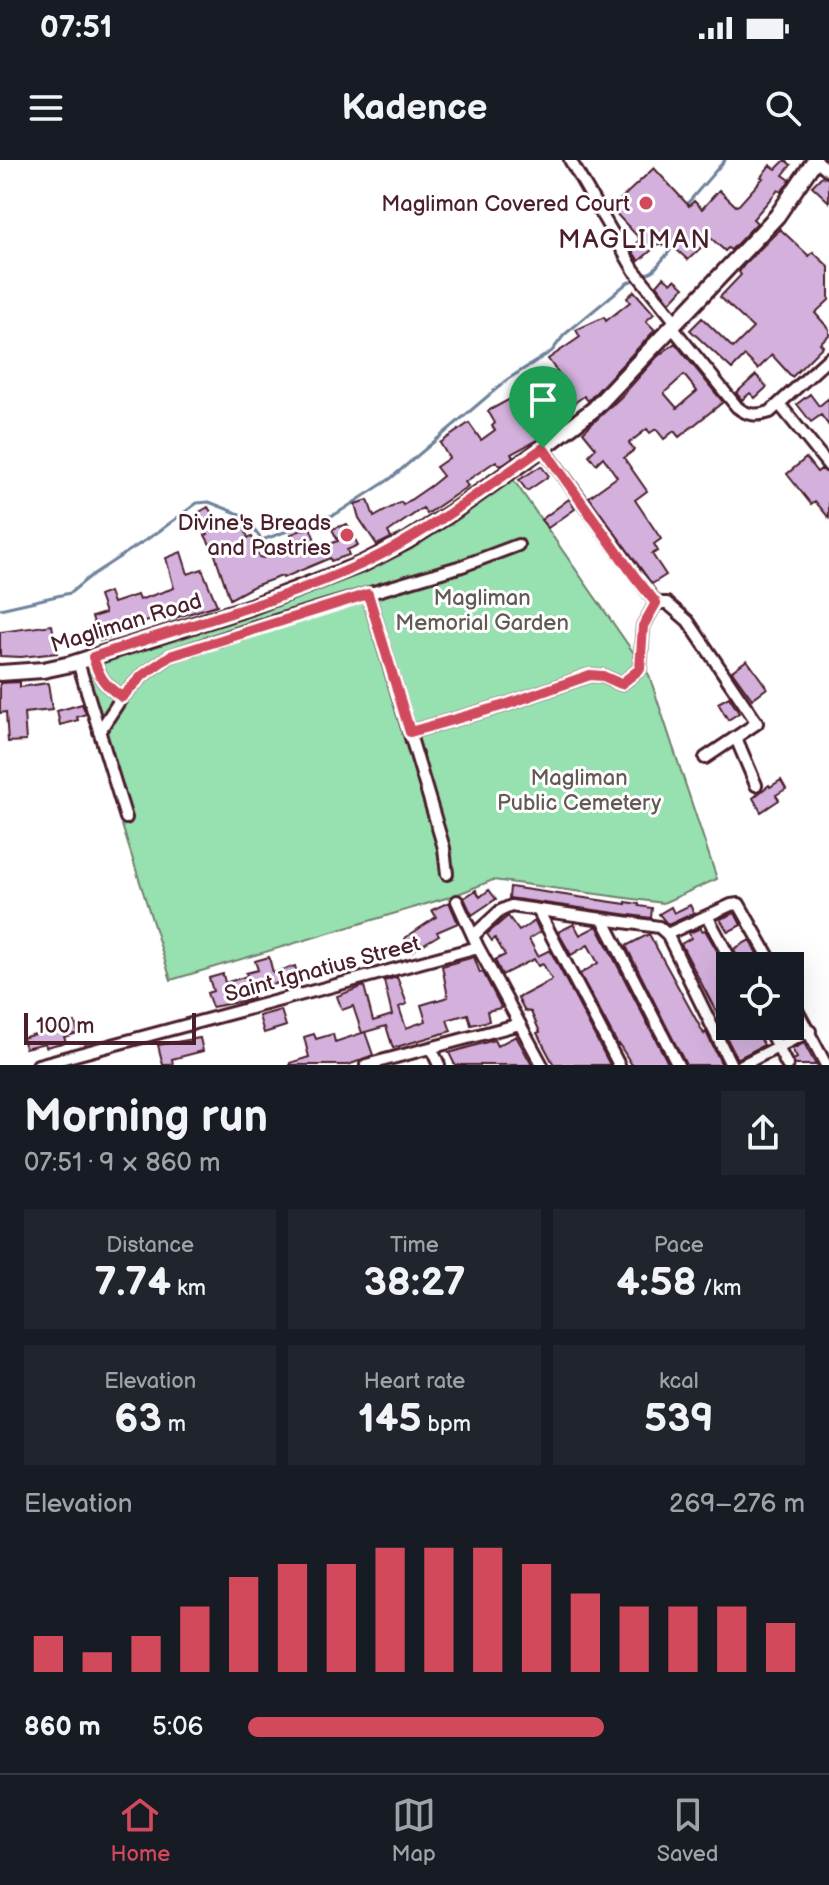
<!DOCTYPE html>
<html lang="en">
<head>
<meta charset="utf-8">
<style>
	body { margin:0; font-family:"Balsamiq Sans",sans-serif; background:#20242c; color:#f1f3f6; height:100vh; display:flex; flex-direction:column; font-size:30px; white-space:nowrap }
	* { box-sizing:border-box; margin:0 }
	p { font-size:26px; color:#9ea1a6 }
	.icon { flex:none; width:44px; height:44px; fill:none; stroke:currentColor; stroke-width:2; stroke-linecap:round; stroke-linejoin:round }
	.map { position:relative; height:905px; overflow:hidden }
	.sheet { display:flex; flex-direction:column; background:#171b24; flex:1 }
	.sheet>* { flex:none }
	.fabs { position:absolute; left:716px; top:792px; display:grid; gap:16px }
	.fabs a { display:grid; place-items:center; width:88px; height:88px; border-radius:0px; background:#171b24; box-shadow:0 8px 32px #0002; font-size:40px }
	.scale { position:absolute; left:24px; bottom:20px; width:172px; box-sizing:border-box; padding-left:8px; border:4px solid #4a1f2b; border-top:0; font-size:22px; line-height:28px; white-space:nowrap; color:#4a1f2b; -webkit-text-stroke:6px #fff; paint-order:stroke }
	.pin { position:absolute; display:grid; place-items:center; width:68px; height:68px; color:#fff; margin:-82px -34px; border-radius:50% 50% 50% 0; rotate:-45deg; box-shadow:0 0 8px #0007 }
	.pin .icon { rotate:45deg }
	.round { display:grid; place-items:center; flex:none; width:84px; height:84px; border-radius:0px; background:#20242c }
	.head { display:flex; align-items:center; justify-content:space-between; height:136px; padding:0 24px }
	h1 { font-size:44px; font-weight:700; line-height:60px }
	.stats { display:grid; grid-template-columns:repeat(3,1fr); gap:12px; height:136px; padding:8px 24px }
	.stats div { display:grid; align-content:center; border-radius:0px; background:#20242c; text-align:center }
	.stats b { font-size:40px; font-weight:700 }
	.stats small { font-size:22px; font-weight:400 }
	.stats p { font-size:22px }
	.chart { height:224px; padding:16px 24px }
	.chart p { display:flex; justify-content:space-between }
	.chart svg { width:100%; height:144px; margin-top:8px; stroke:#d1495b; stroke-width:6 }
	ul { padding:0 24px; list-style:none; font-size:26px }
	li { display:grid; grid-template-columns:128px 96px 1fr; align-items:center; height:60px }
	li i { height:20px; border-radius:10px; background:#d1495b }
	.status { display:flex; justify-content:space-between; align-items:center; height:56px; padding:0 40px; background:#171b24; direction:ltr }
	.status svg { height:22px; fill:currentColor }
	header { display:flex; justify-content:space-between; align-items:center; height:104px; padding:0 24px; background:#171b24; font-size:36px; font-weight:700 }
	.tabs { display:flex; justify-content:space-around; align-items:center; height:112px; border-top:2px solid #363941; background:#171b24; font-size:22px; color:#9ea1a6 }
	.tabs a { display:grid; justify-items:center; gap:4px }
	.tabs .current { color:#d1495b }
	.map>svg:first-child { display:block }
	.green { fill:#97e0af; stroke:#70806d; stroke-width:2 }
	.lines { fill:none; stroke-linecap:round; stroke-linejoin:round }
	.stream { stroke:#6f829c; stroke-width:3 }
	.building { fill:#d3b1dc; stroke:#4a1f2b; stroke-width:2; fill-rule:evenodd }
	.street-casing { stroke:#4a1f2b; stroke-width:16 }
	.secondary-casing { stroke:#4a1f2b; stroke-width:20 }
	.street { stroke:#fff; stroke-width:10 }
	.secondary { stroke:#fff; stroke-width:14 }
	.route-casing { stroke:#fff; stroke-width:16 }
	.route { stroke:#d1495b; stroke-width:10 }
	.poi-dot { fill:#d1495b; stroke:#fff; stroke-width:3 }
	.labels { text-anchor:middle; stroke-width:6; stroke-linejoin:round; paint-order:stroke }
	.poi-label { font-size:22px; fill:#4a1f2b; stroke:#fff; text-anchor:end }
	.park-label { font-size:22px; fill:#615953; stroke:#fff }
	.street-label { font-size:22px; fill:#4a1f2b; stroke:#fff }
	.quarter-label { font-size:26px; letter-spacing:2px; fill:#4a1f2b; stroke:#fff }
</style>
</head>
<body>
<div class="status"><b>07:51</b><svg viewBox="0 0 49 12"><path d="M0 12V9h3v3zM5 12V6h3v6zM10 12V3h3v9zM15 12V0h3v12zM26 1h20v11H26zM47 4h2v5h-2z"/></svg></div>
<header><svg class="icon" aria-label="menu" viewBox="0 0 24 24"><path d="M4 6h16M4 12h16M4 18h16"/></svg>Kadence<svg class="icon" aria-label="search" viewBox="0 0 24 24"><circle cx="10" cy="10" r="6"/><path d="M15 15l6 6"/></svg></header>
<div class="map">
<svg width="829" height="905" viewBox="0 0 829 905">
	<rect width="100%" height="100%" fill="#fff"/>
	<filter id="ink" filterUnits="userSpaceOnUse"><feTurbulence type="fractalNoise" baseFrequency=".0125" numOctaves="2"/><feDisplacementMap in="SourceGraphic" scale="16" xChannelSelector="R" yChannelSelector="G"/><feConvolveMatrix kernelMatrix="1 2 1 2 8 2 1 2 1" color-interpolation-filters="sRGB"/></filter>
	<g filter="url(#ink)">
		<path class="green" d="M 508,312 L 649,515 L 717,719 L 663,743 L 493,720 L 453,736 L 171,820 L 71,504 L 362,404 Z"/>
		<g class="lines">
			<path class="stream" d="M 686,45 L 725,0
				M 0,449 L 70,433 L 92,415 L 158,372 L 197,343 L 209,342 L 242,355 L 262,380 L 336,354 L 390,319 L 508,219 L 552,191 L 564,175 L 627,123 L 653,111 L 674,86"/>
		</g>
		<path class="building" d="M 785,0 L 791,5 L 783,15 L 790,20 L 781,32 L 778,30 L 753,59 L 757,63 L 731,90 L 728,88 L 725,91 L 711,78 L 688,100 L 668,82 L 664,86 L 660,83 L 639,101 L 631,89 L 640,79 L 611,48 L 654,8 L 689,46 L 694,41 L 702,49 L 719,30 L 736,46 L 739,45 L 763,18 L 761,17 L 770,5 L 776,9 Z
			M 822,16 L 829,19 L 829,42 L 812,26 Z
			M 780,69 L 809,96 L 813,92 L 829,107 L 829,140 L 815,153 L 829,169 L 829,175 L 820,183 L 823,186 L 792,217 L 772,195 L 758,209 L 745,196 L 732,209 L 690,170 L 702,158 L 733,188 L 753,168 L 720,137 L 741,115 L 739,112 L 745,104 Z
			M 664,117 L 671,123 L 675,119 L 684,127 L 670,142 L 657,125 Z
			M 634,131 L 654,154 L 646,161 L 655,170 L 588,241 L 584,236 L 555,257 L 558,264 L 537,280 L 511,294 L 513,297 L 500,306 L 496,301 L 465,322 L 468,326 L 427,354 L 423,348 L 388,372 L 391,378 L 377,385 L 359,358 L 355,344 L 368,340 L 374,357 L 401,342 L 403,345 L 432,325 L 443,316 L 436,307 L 449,298 L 440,283 L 469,263 L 481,280 L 495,270 L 492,266 L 495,263 L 488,251 L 510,239 L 513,245 L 527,237 L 529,240 L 561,217 L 548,199 L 580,177 L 576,170 L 604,157 L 606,161 L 630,142 L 627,138 Z
			M 675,183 L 723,242 L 679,277 L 674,271 L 664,279 L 656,269 L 650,273 L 647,269 L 629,283 L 634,290 L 624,298 L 647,331 L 635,340 L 661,379 L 654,384 L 658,391 L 652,394 L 666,415 L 652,424 L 589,337 L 617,317 L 603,297 L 596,304 L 589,295 L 596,288 L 583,272 L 621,237 L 657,197 ZM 684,215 L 697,231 L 677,248 L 664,233 Z
			M 756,215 L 767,227 L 755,238 L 750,233 L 742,240 L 736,233 Z
			M 810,234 L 819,246 L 829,238 L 829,266 L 821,255 L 811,262 L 797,244 Z
			M 806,298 L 817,312 L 821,309 L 829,314 L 829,358 L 815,341 L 811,344 L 787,314 Z
			M 541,306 L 549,316 L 527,331 L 519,320 Z
			M 569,339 L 575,349 L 548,368 L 541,360 Z
			M 208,347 L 220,367 L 242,361 L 248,378 L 252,377 L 259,397 L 263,398 L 296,387 L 291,374 L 310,367 L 318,388 L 338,381 L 332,369 L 347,364 L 358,385 L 347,390 L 349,395 L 331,401 L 330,398 L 283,418 L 282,416 L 254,426 L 230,439 L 214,392 L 205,375 L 208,374 L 196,354 Z
			M 181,392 L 188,414 L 202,409 L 217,445 L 165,461 L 163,456 L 110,474 L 111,477 L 100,481 L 92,457 L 105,453 L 99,436 L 109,432 L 113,443 L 137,435 L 139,440 L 174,428 L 166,398 Z
			M 52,465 L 57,493 L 21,497 L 0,496 L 0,472 Z
			M 747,500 L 767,528 L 752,539 L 732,511 Z
			M 20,522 L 20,527 L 48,523 L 52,550 L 24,553 L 26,581 L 8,582 L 6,552 L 0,553 L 0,523 Z
			M 729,537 L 739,553 L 728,560 L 718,543 Z
			M 82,544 L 86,554 L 77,557 L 78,560 L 60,565 L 57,551 Z
			M 781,620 L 786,629 L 776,635 L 779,640 L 761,652 L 753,638 L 769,625 L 770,627 Z
			M 510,727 L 626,744 L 626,742 L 639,744 L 639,746 L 652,748 L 651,758 L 509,738 Z
			M 476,730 L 480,737 L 489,730 L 496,739 L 472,755 L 464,738 Z
			M 449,742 L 458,763 L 437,772 L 439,775 L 412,791 L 405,778 L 436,757 L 432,750 Z
			M 690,745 L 694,753 L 668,765 L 659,754 L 671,747 L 674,753 Z
			M 735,753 L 741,765 L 728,772 L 720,759 Z
			M 508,756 L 519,771 L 535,761 L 540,772 L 529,779 L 538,796 L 550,790 L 610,905 L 554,905 L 537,873 L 540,872 L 531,852 L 525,851 L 518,838 L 552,820 L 543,804 L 538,806 L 534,799 L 502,815 L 495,800 L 505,795 L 495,778 L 492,781 L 487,774 Z
			M 574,764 L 580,775 L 597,766 L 669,905 L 632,905 L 619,884 L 618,885 L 580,814 L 598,803 L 588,785 L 571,795 L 558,772 Z
			M 701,768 L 702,771 L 705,770 L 730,813 L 730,866 L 759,866 L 760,870 L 757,872 L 764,885 L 737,899 L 720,864 L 722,863 L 681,784 L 691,778 L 689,773 Z
			M 649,774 L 704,874 L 706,872 L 722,905 L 686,905 L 626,786 Z
			M 750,780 L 756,792 L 764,806 L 742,806 L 734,789 Z
			M 269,797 L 273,813 L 295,806 L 300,823 L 288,827 L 286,820 L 251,832 L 253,839 L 212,847 L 207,833 L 213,831 L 209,818 L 223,814 L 225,823 L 247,816 L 246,813 L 258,810 L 255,801 Z
			M 474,797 L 480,813 L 483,812 L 499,843 L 501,848 L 487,851 L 489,861 L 471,865 L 468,854 L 447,860 L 451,871 L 393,888 L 386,866 L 362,873 L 353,846 L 342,850 L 337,836 L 364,826 L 373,861 L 392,855 L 384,821 L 397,817 L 407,844 L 399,847 L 406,868 L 426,861 L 421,845 L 448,837 L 442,806 Z
			M 281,850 L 286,866 L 264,873 L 259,856 Z
			M 75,862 L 78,873 L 64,877 L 66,882 L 46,887 L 45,883 L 25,888 L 22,878 Z
			M 365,872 L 373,895 L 359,901 L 348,905 L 290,905 L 290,903 L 309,897 L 304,877 L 314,874 L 316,879 L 333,874 L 335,882 Z
			M 516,876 L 532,905 L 455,905 L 449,893 L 494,880 L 497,886 Z
			M 200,878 L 203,891 L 172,899 L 173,905 L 163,905 L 158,885 Z
			M 804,883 L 816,905 L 795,905 L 793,900 L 797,898 L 792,889 Z"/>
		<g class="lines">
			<g class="street-casing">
				<path id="street" d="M 570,0 L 634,110 L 676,162
					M 816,0 L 829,11
					M 672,167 L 737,247 C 748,256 757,256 770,252 L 829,198
					M 780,245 L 829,306
					M 543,288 L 656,443 L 667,443 L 688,461 L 757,563 L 705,598
					M 368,434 L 444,688 L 447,714
					M 93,497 C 99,517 104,525 122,537
					M 78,502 L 126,658
					M 99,572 L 122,537 L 143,515 L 170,496 L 272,462 L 462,406 L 518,385
					M 410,572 L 505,545 L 590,515 L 603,516 L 621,524 L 640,509 L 643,466 L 656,443
					M 736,578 L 756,625
					M 457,741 L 478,787 L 542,905
					M 538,750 L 619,905
					M 707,756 L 734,806
					M 603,759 L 678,905
					M 667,774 L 731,745 L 739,744 L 774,806
					M 473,776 L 500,751 L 511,746 L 659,767 L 667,774 L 731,905
					M 790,837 L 826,905
					M 767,866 L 787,905
					M 431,888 L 439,905
					M 38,905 L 478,787
					M 366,905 L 520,864
					M 742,905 L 810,871"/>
			</g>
			<g class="secondary-casing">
				<path id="secondary" d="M 0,513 L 43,510 L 71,504 L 250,447 L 362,404 L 407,381 L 451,353 L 543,288 L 594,249 L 777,56 L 815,0"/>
			</g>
			<use href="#street" class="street"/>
			<use href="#secondary" class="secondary"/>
		</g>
	</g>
	<g class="lines" filter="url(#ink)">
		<g class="route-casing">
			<path id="route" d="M 543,288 L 635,417 L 656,443 L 643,466 L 640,509 L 621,524 L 603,516 L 590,515 L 505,545 L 410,572 L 368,434 L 170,496 L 143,515 L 122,537 C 104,525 99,517 93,497 C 183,466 277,443 364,403 C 428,373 485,328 543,288 Z"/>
		</g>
		<use href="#route" class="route"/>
	</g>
	<g class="poi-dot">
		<circle cx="646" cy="43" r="8"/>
		<circle cx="347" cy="375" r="8"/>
	</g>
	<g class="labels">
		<g class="poi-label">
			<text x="630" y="51">Magliman Covered Court</text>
			<text x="331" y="370">Divine's Breads<tspan x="331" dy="25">and Pastries</tspan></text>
		</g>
		<g class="park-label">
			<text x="482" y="445">Magliman<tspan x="482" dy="25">Memorial Garden</tspan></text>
			<text x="579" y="625">Magliman<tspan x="579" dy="25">Public Cemetery</tspan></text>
		</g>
		<g class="street-label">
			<text transform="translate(126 462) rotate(-17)" y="8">Magliman Road</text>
			<text transform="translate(322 808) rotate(-15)" y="8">Saint Ignatius Street</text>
		</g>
		<g class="quarter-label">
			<text x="635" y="88">MAGLIMAN</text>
		</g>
	</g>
</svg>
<div class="fabs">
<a><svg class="icon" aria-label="locate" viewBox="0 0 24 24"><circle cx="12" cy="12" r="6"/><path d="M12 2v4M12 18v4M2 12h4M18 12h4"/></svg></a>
</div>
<div class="scale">100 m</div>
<div class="pin" style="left:543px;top:288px;background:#1e9e55"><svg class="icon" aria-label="arrive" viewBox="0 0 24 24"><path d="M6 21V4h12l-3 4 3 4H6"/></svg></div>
</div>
<section class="sheet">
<div class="head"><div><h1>Morning run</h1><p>07:51 · 9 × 860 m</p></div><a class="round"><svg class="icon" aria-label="share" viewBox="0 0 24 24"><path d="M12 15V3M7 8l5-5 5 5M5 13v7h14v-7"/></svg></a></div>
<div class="stats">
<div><p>Distance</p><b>7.74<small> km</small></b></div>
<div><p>Time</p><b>38:27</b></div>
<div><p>Pace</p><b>4:58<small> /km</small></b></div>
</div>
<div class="stats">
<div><p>Elevation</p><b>63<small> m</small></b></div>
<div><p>Heart rate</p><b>145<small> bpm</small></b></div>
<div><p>kcal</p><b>539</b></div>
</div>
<div class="chart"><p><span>Elevation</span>269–276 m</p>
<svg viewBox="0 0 160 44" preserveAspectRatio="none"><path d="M5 44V33M15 44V38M25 44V33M35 44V24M45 44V15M55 44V11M65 44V11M75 44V6M85 44V6M95 44V6M105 44V11M115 44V20M125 44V24M135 44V24M145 44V24M155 44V29"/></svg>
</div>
<ul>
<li><b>860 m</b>5:06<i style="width:64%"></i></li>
</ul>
</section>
<nav class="tabs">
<a class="current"><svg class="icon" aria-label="home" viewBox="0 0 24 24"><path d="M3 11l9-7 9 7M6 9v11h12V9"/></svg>Home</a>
<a><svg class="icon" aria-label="map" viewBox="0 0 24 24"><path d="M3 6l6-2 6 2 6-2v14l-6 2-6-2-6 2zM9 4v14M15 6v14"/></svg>Map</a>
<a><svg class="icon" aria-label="saved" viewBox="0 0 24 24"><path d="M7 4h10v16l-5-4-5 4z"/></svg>Saved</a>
</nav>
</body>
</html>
